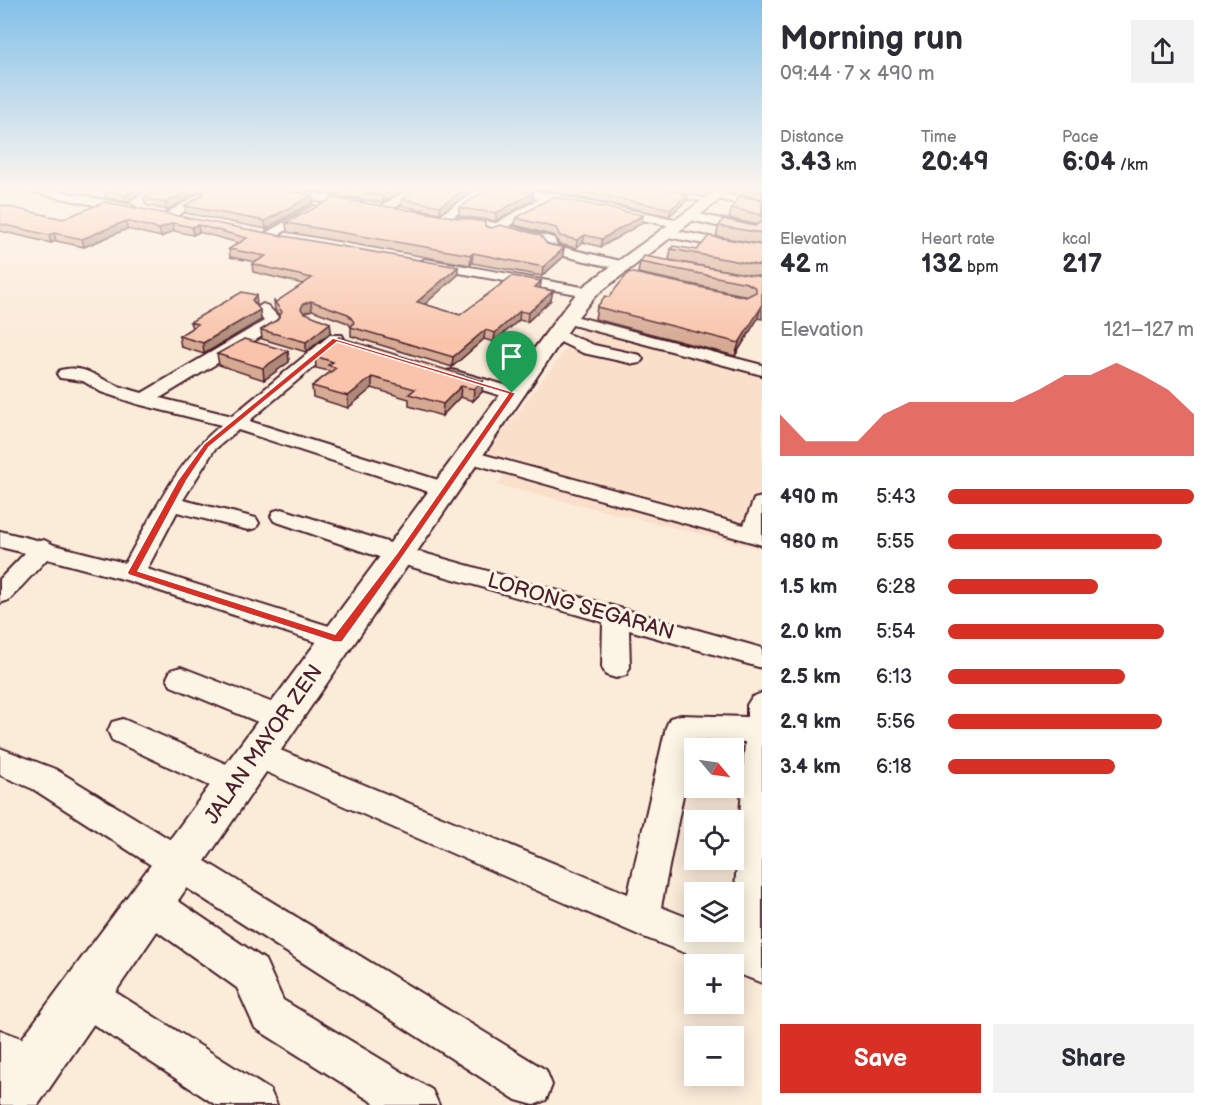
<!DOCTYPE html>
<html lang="en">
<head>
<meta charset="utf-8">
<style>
	body { margin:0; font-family:"Balsamiq Sans",sans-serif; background:#f2f2f3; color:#2b2b33; height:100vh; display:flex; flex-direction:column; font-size:22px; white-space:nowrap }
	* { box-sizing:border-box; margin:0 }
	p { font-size:20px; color:#7c7c81 }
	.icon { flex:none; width:33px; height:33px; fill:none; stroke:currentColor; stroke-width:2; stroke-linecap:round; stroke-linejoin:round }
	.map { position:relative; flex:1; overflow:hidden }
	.panel { display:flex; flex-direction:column; background:#fff; width:450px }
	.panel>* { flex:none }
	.needle { width:39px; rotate:119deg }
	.buttons { position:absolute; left:684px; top:738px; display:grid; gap:12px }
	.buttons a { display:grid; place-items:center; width:60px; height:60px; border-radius:0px; background:#fff; box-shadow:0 3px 15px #0003; font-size:30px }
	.pin { position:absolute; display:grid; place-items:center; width:51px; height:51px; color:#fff; margin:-62px -26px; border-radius:50% 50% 50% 0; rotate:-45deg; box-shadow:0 0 6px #0007 }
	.pin .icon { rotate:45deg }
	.round { display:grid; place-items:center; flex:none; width:63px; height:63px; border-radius:0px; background:#f2f2f3 }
	.head { display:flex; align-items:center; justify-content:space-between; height:102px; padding:0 18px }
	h1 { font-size:33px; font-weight:700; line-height:45px }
	.metrics { display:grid; grid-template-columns:repeat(3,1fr); gap:9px; height:102px; padding:6px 18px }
	.metrics div { display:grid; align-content:center }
	.metrics b { font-size:26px; font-weight:700 }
	.metrics small { font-size:16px; font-weight:400 }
	.metrics p { font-size:16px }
	.chart { height:168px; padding:12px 18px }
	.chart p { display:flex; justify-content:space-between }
	.chart svg { width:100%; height:108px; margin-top:6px; fill:#d93025; opacity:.7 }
	.cta { display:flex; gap:12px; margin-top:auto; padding:12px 18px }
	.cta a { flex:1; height:69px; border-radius:0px; background:#d93025; color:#fff; font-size:24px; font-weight:700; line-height:69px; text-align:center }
	.cta a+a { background:#f2f2f3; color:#2b2b33 }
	ul { padding:0 18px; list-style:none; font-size:20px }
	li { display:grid; grid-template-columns:96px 72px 1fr; align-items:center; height:45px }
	li i { height:15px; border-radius:8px; background:#d93025 }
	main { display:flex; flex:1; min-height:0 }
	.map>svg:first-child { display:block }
	.built { fill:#fadfcb }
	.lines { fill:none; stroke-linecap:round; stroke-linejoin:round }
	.service-casing { stroke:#4a1f2b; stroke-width:4 }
	.minor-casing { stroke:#4a1f2b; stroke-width:4 }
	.tertiary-casing { stroke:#4a1f2b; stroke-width:4 }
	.service { fill:#fcf5e5; fill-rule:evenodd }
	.minor { fill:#fcf5e5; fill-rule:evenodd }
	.tertiary { fill:#fcf5e5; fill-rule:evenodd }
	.wall { fill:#d6a993; stroke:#4a1f2b; stroke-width:1.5 }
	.shaded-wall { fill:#ae8978; stroke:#4a1f2b; stroke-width:1.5 }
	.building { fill:#f9c4ab; stroke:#4a1f2b; stroke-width:1.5 }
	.route { fill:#d93025; stroke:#fff; stroke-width:1.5; fill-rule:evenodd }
	.labels { text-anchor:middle; stroke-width:6; stroke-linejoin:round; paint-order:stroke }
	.street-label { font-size:21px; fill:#4a1f2b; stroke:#fcf5e5 }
</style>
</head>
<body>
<main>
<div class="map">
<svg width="762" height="1105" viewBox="0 0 762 1105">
	<rect width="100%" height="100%" fill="#fbebd9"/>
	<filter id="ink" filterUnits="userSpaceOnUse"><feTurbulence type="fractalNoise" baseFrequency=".0167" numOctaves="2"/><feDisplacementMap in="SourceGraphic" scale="12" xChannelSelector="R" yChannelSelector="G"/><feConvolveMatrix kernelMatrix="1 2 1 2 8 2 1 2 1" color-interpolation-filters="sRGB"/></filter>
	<g filter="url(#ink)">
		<path class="built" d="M 585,324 L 762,371 L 762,549 L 498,485 L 507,470 L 480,462 Z"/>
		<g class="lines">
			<g class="service-casing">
				<path id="service" d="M 671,192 L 711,199 L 714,201 L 711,203 L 669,195 Z"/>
			</g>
			<g class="minor-casing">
				<path id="minor" d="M 22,188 L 44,188 L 131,205 L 137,209 L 131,213 L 28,191 Z
					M 258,188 L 283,188 L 360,201 L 366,205 L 360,209 L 264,191 Z
					M 410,188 L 424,188 L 389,212 L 381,212 L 381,206 Z
					M 480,188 L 493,188 L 454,216 L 496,223 L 539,199 L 499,190 L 497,188 C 514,187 529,191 545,193 C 550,194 554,192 559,193 L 560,196 L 680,220 L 686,224 L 680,228 L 552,201 L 509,226 L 554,238 L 557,246 L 629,263 L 631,266 L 629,269 L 624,270 L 547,252 L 541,246 L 542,243 L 499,232 L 491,235 L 486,234 L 486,229 L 447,221 C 438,224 416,220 409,214 L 415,210 L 440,215 Z
					M 717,193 L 762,201 L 762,209 L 713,198 L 711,196 Z
					M 199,194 L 203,196 L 203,200 L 172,219 L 164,219 L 162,216 Z
					M 313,206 L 317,207 L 317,213 L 273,238 L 268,239 L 262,235 Z
					M 690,212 L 757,227 L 758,230 L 752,234 L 686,219 L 684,216 Z
					M 667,229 L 762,247 L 762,255 L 662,236 L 661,233 Z
					M 425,259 L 588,288 L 595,292 L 588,296 L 420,266 L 418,263 Z
					M 263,304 L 268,306 L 281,320 L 277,327 L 160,398 L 232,416 L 330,335 L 342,335 L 344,339 L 342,343 L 249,421 L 451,484 L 454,489 L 451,494 L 443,496 L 435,494 L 238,430 L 214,450 L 183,500 L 256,518 L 259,523 L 256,528 L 248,530 L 177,512 L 147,569 L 348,632 L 352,639 L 348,646 L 338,649 L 126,580 L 47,559 L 9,600 L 0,603 L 0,579 L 25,553 L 0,547 L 0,531 L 40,541 L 44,540 L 54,545 L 125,563 C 153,514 177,461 221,425 L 137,404 L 101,392 L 83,381 L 60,378 L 57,374 L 60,370 C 84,364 94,376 114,384 C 123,388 133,390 142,393 L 264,321 L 255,309 Z
					M 567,314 L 762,365 L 762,375 L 561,322 L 559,319 Z
					M 556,329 L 594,345 L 640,355 L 643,359 L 640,363 L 634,364 L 583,353 L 550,337 L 548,334 L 550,331 Z
					M 452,370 L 519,389 L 521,393 L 519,397 L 512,399 L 446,379 L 443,375 L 446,371 Z
					M 467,450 L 744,525 L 754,499 L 762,497 L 762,545 L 460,460 L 457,456 L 460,452 Z
					M 282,509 L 409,549 L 762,648 L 762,668 L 629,630 L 630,667 L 626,675 L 616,678 L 606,675 L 602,667 L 603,622 L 391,561 L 274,521 L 271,516 L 274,511 Z
					M 181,667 L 291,710 L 295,719 L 291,728 L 280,731 L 171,686 L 167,678 L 171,670 Z
					M 762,693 L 762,983 L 734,972 L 734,964 L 714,964 L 641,936 L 246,763 L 241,754 L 246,745 L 257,741 L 268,745 L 628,894 L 666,727 L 670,718 L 681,715 L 747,717 L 747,705 L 752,697 ZM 694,740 L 745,742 L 732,934 L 694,932 L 694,920 L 661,907 Z
					M 123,719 L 247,773 L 252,783 L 247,793 L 236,797 L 225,793 L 112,740 L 108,731 L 112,722 Z
					M 0,748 L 55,769 L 546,1070 L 552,1085 L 546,1100 L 534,1105 L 516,1100 L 33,789 L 0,775 Z
					M 149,885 L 162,890 L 265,960 L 283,1000 L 432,1090 L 439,1105 L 377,1105 L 255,1028 L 237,988 L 136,916 L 131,903 L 136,890 Z
					M 84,975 L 98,981 L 270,1090 L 277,1105 L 216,1105 L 70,1009 L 64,995 L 70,981 Z
					M 0,1030 L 50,1049 L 56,1064 L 50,1079 L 35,1085 L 0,1072 Z"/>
			</g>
			<g class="tertiary-casing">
				<path id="tertiary" d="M 719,188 L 735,188 L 595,296 L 577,318 L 38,1105 L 0,1105 L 0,1068 L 563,310 L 581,288 Z"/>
			</g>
			<use href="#service" class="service"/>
			<use href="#minor" class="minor"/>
			<use href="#tertiary" class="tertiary"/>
		</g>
		<path class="wall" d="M 150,188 L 127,202 L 105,197 L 104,191 Z
			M 161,188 L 270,188 L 313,195 L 313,202 L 266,229 L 186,213 L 185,206 L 203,195 L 200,192 L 167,210 L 146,205 L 144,198 Z
			M 295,188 L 406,188 L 383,203 L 343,196 L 340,193 L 329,194 Z
			M 477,188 L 440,213 L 402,206 L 402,199 Z
			M 513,188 L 662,188 L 688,194 L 686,201 L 669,216 L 562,194 L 559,191 Z
			M 744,188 L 762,188 L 762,199 L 742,195 Z
			M 533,193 L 533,200 L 496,221 L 459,216 L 459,208 Z
			M 762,200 L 762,245 L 716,236 L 719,226 L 755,226 L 757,225 L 729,218 L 732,208 Z
			M 105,202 L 458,275 L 424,304 L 460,315 L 541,281 L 540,288 L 551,300 L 527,322 L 519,320 L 494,342 L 484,339 L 452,367 L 351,336 L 351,327 L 348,323 L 312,310 L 303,313 L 330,323 L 331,332 L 306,352 L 262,339 L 261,330 L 277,320 L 280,316 L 275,310 L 274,301 L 276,302 L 303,284 L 253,272 L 252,264 L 256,262 L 230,257 L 229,249 L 239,243 L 199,232 L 193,235 L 174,231 L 161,237 L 127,229 L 84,247 L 56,241 L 51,243 L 0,231 L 0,205 L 63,219 Z
			M 516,218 L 642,223 L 601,247 L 583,242 L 576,248 L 559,244 L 555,236 L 515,225 Z
			M 286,223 L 485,226 L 564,248 L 562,258 L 542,276 L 472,263 L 470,265 L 287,232 Z
			M 762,245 L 762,319 L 758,318 L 735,356 L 595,319 L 597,307 L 609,297 L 747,297 L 743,295 L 638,273 L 640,262 L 734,272 L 669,260 L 671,249 L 697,250 Z
			M 256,306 L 261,320 L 204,354 L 181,347 L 179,336 L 192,328 L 190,322 Z
			M 288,351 L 289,362 L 264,380 L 219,365 L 217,354 Z
			M 315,356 L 483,381 L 482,392 L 473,401 L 460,397 L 442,416 L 409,406 L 409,399 L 372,388 L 348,408 L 313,397 L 312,386 L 329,373 L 329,371 L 316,368 Z"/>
		<path class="shaded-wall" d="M 137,188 L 150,188 L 127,202 L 125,195 Z
			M 194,188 L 199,188 L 200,192 L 167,210 L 165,203 Z
			M 329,188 L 340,188 L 340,193 L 329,194 Z
			M 395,188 L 406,188 L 383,203 L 383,196 Z
			M 467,188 L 477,188 L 440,213 L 440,206 Z
			M 533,193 L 533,200 L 496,221 L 496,213 Z
			M 688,194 L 686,201 L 669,216 L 671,209 Z
			M 313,195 L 313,202 L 266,229 L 265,221 Z
			M 643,215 L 642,223 L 601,247 L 602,239 Z
			M 126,221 L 127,229 L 84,247 L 82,239 Z
			M 173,223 L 174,231 L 161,237 L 159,229 Z
			M 198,225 L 199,232 L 193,235 L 192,227 Z
			M 54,233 L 56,241 L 51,243 L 49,235 Z
			M 585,235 L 583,242 L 576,248 L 577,240 Z
			M 564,248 L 562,258 L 542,276 L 543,267 Z
			M 473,253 L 472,263 L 470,265 L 471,255 Z
			M 458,267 L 458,275 L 417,311 L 417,302 Z
			M 541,281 L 540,290 L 535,287 Z
			M 553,291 L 551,300 L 527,322 L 528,313 Z
			M 256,295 L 257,305 L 252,300 Z
			M 311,301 L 312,310 L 303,313 L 301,309 L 303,304 Z
			M 761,306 L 758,318 L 735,356 L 739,343 Z
			M 260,310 L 261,320 L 204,354 L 203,343 Z
			M 520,311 L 519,320 L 494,342 L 495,333 Z
			M 330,323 L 331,332 L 306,352 L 306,342 Z
			M 485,330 L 484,339 L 452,367 L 453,357 Z
			M 288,351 L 289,362 L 264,380 L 263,368 Z
			M 372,377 L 372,388 L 348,408 L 348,396 Z
			M 483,381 L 482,392 L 473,401 L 474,389 Z
			M 461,386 L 460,397 L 442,416 L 443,404 Z"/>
		<path class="building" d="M 109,188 L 137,188 L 125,195 L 104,191 Z
			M 161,188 L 194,188 L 165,203 L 144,198 Z
			M 202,188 L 270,188 L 313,195 L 265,221 L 185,206 L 203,195 L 204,189 Z
			M 341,188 L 395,188 L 383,196 L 343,189 Z
			M 419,188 L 467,188 L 440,206 L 402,199 Z
			M 488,188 L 511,188 L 533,193 L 496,213 L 459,208 Z
			M 565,188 L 662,188 L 688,194 L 671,209 Z
			M 739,196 L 762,200 L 762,218 L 761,215 L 732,208 Z
			M 552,197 L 643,215 L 602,239 L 585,235 L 577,240 L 560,236 L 556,228 L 516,218 Z
			M 333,198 L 485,222 L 485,226 L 491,228 L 500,225 L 540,235 L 547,244 L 564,248 L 543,267 L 473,253 L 471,255 L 286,223 Z
			M 105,202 L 267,233 L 458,267 L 417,302 L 460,315 L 512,276 L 541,281 L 535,287 L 553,291 L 528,313 L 520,311 L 495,333 L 485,330 L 453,357 L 351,327 L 354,322 L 348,314 L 311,301 L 303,304 L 301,309 L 303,312 L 330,323 L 306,342 L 261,330 L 277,320 L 282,312 L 274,301 L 276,302 L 312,278 L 252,264 L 266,256 L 229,249 L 247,238 L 198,225 L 192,227 L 173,223 L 159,229 L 126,221 L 82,239 L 54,233 L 49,235 L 0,224 L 0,205 L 63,219 Z
			M 723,219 L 755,226 L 762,221 L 762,233 L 719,226 Z
			M 709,236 L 762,245 L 762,266 L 671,249 L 673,246 L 697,250 Z
			M 644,256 L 762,277 L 762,306 L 739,343 L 597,307 L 605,296 L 609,297 L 629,272 L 746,297 L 756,292 L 756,288 L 747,283 L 640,262 Z
			M 242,292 L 256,295 L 252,300 L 260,310 L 203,343 L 179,336 L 198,324 L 190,322 Z
			M 339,337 L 483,381 L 474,389 L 461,386 L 443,404 L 409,394 L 415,389 L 372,377 L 348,396 L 312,386 L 336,368 L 328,365 L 333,362 L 315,356 Z
			M 244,339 L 288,351 L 263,368 L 217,354 Z"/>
	</g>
	<linearGradient id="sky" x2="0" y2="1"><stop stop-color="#83c0ea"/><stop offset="0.55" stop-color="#fdf6ee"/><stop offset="1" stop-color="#fdf6ee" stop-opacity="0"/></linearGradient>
	<rect width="762" height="343" fill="url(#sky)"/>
	<path class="route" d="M 333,338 L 516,393 C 458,476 402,560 342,642 L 334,642 L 129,575 L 127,573 L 178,480 L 204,444 ZM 337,342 L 508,394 L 397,553 L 335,634 L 138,571 L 187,480 L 209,447 Z"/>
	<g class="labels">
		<g class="street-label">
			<text transform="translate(581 606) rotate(16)" y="7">LORONG SEGARAN</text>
			<text transform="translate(263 744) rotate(-55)" y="7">JALAN MAYOR ZEN</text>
		</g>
	</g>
</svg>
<div class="buttons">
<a><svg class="needle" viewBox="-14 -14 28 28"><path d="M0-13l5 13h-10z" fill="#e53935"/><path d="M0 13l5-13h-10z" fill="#7c7c81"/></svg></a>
<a><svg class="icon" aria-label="locate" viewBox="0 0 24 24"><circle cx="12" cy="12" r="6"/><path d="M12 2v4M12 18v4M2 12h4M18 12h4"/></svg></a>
<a><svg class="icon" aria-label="layers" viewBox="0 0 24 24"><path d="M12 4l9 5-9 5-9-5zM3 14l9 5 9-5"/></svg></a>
<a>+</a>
<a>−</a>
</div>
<div class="pin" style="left:512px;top:393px;background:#1e9e55"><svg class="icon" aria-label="arrive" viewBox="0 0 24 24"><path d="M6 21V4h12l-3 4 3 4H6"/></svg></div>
</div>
<section class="panel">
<div class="head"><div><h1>Morning run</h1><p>09:44 · 7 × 490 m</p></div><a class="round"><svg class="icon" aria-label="share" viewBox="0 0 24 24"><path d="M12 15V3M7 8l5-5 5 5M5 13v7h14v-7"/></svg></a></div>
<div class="metrics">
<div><p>Distance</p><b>3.43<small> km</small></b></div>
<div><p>Time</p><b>20:49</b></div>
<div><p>Pace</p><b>6:04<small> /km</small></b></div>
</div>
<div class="metrics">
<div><p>Elevation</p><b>42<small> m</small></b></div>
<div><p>Heart rate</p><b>132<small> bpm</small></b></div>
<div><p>kcal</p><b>217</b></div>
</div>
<div class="chart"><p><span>Elevation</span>121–127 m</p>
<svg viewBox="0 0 160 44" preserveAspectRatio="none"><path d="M0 44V27L10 38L20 38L30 38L40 27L50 22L60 22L70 22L80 22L90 22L100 17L110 11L120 11L130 6L140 11L150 17L160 27V44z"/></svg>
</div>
<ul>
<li><b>490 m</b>5:43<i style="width:100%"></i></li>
<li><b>980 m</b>5:55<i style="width:87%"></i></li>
<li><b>1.5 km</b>6:28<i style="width:61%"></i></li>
<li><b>2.0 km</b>5:54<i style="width:88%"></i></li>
<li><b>2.5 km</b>6:13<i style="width:72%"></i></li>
<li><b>2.9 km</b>5:56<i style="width:87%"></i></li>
<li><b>3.4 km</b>6:18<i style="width:68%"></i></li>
</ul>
<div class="cta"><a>Save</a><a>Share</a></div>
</section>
</main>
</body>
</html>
